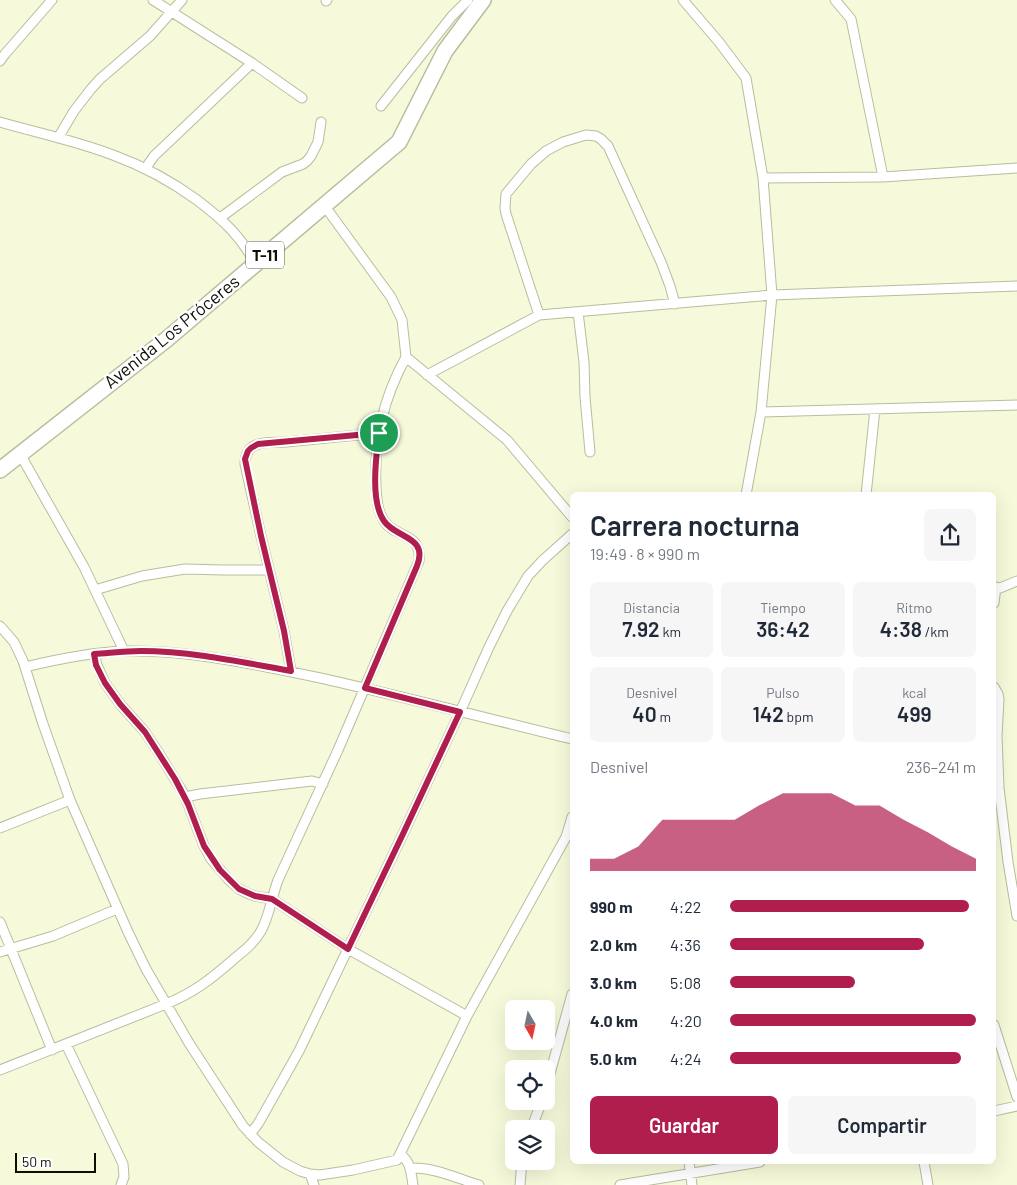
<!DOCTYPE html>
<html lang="es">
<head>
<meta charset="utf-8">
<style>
	body { margin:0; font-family:Barlow,sans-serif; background:#f6f6f7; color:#1f2937; height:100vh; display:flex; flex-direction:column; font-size:19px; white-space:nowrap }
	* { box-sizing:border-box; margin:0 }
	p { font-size:16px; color:#747a83 }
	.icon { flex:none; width:28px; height:28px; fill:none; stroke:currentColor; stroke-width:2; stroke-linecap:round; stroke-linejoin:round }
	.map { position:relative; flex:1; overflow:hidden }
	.details { position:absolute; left:570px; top:492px; width:426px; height:672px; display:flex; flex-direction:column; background:#fff; border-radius:8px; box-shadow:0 5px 20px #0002 }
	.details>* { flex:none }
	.needle { width:32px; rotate:171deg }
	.controls { position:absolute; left:505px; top:1000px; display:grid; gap:10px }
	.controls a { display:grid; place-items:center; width:50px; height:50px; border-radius:8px; background:#fff; box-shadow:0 5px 20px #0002; font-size:25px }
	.scale { position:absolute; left:15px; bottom:12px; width:81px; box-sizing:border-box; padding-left:5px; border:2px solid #0d0e04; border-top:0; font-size:14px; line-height:18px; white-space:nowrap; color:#0d0e04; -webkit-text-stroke:4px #fff; paint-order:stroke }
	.pin { position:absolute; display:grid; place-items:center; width:42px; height:42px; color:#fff; margin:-21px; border:2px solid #fff; border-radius:50%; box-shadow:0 1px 5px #0007 }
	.round { display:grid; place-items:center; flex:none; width:52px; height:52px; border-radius:8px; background:#f6f6f7 }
	.summary { display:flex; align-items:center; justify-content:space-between; height:85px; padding:0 20px }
	h1 { font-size:28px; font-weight:600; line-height:38px }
	.figures { display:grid; grid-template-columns:repeat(3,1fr); gap:8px; height:85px; padding:5px 20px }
	.figures div { display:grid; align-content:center; border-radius:8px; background:#f6f6f7; text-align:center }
	.figures b { font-size:21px; font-weight:600 }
	.figures small { font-size:14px; font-weight:400 }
	.figures p { font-size:14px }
	.chart { height:140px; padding:10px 20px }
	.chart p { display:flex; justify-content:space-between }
	.chart svg { width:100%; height:90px; margin-top:5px; fill:#b01e4e; opacity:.7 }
	.primary-button { display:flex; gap:10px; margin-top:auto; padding:10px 20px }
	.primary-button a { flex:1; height:58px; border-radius:8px; background:#b01e4e; color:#fff; font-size:20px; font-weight:600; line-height:58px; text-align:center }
	.primary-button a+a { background:#f6f6f7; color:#1f2937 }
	ul { padding:0 20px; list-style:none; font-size:16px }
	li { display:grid; grid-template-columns:80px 60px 1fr; align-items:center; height:38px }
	li i { height:12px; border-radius:6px; background:#b01e4e }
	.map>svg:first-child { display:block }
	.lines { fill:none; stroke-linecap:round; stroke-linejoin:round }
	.minor-casing { stroke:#b9bc9e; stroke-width:11 }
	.trunk-casing { stroke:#b9bc9e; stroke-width:18 }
	.minor { stroke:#fff; stroke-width:9 }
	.trunk { stroke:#fff; stroke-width:15 }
	.route-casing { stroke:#fff; stroke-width:10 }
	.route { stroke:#b01e4e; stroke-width:6 }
	.labels { text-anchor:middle; stroke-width:5; stroke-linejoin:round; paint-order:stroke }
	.shield { fill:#fff; stroke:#56564f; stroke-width:1 }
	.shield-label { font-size:16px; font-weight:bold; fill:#0d0e04 }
	.street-label { font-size:18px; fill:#0d0e04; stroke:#fff }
</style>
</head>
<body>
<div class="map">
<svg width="1017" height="1185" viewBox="0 0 1017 1185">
	<rect width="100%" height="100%" fill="#f7fada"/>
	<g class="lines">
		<g class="minor-casing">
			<path id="minor" d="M 153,0 L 252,63 L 302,98
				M 683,0 L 719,42 L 746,78 L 763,178 L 772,295 L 761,412 L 746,495
				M 835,0 L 851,19 L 883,177
				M 326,1 L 327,0
				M 0,61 L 5,54 L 52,0
				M 381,106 L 452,16 L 468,0
				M 0,122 C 38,133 77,141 113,155 C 143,166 171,181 197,200 C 222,219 240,235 255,263
				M 58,138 L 74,111 L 91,89 L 100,79 L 150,36 L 182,0
				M 145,169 L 154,156 L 252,63
				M 763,178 L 883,177 L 1017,168
				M 324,205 L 391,297 L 402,320 L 406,357 L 507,440 L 572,517
				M 220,218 L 282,172 L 303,164 L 307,161 L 311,156 L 318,142 L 321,122
				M 578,312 L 584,362 L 585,397 L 590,452
				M 539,315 L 506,214 L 505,208 L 506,194 L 531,164 L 546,151 L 563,142 L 586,135 L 596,136 L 601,139 L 608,146 L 661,262 L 670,286 L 675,304
				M 427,375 L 539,315 L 772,295 L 1017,286
				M 761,412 L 1017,405
				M 20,454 L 84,567 L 124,651
				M 866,495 L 875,409
				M 994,587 L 1000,588 L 1017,581
				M 95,590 L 142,576 L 185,569 L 223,570 L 269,570
				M 994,603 L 996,587
				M 0,626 L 14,642 L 23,661 L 43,724 L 70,800 L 128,932 L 146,969 L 189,1043 L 243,1126 L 258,1142 L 283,1162 L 300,1171 L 310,1174 L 320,1175 L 353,1170 L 397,1160 L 467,1016 L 566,837 L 572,817
				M 94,654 L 97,665 L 105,683 L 120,704 L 145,732 L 160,755 L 182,791 L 188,804 L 204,846 L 211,859 L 229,880 L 239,889 L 247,893 L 255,896 L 272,899 L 348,949 L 467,1016
				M 25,667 C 58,659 93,652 126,651 C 165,650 202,655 240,662 C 268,667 297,673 325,679 C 408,698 490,719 572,739
				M 291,671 L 284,631 L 261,536 L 245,464 C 245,456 248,448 256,445 C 265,441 277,443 286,442 C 317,439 348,436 379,433
				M 994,687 L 998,694 L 999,699 L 997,736 L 999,788 L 1008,862 L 1017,916
				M 185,797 L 200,794 L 312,781 L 323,784
				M 0,828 L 70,800
				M 0,922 L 52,1050
				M 0,952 L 53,936 L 117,909
				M 994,1025 L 1017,1097
				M 66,1044 L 123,1164 L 124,1177 L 121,1185
				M 0,1070 L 166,1004 C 195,992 211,979 234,959 C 245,950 254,943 261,931 C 269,917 272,896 278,880 L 338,750 L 419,561 C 422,532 395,538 384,521 C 377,510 377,499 376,487 C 374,439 383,399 406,357
				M 546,1088 L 572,994
				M 994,1111 L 1017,1106
				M 531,1129 L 542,1101
				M 250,1134 L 258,1124 L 299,1051 L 402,836 L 460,712 L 489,647 L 507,611 L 528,576 L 543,560 L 572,534
				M 400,1154 C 411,1162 411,1173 413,1185
				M 689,1162 L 692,1185
				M 924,1162 L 928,1185
				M 410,1168 C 434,1167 456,1178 479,1185
				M 310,1174 L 314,1185
				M 520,1185 L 522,1161
				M 620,1185 L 760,1162"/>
		</g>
		<g class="trunk-casing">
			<path id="trunk" d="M 0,470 L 167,339 L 399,142 L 445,51 L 483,0"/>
		</g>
		<use href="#minor" class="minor"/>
		<use href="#trunk" class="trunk"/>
	</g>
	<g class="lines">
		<g class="route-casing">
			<path id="route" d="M 379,433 C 376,457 370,501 384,521 C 395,538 429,536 417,566 L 365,688 L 460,712 L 402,836 L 348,949 L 272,899 L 255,896 L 239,889 L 220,870 L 204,846 L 188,804 L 175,779 L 145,732 L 120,704 L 105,683 L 96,665 L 94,654 C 110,653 125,651 141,651 C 191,651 241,662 291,671 L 284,631 L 261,536 L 246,464 L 245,459 L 248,451 L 251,448 L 258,444 Z"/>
		</g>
		<use href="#route" class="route"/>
	</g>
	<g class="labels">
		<rect class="shield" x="246" y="241.5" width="38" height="27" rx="4"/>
		<g class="shield-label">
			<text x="265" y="261">T-11</text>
		</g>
		<g class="street-label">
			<text transform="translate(172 332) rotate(-39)" y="6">Avenida Los Próceres</text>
		</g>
	</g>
</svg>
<div class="controls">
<a><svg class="needle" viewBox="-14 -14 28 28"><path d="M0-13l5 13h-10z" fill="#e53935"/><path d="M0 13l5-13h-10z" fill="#747a83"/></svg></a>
<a><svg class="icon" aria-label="locate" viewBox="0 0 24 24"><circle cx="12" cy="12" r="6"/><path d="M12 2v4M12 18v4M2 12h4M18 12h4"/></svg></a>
<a><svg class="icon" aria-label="layers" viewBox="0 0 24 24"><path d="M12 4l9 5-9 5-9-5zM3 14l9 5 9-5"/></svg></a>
</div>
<div class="scale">50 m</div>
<div class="pin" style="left:379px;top:433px;background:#1e9e55"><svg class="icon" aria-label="arrive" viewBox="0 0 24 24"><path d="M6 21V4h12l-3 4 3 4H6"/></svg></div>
<section class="details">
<div class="summary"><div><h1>Carrera nocturna</h1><p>19:49 · 8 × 990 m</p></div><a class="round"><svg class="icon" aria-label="share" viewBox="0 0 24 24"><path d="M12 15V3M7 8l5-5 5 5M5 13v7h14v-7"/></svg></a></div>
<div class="figures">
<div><p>Distancia</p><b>7.92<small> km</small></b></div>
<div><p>Tiempo</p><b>36:42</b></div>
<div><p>Ritmo</p><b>4:38<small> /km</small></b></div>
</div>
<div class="figures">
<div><p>Desnivel</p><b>40<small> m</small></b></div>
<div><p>Pulso</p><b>142<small> bpm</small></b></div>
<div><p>kcal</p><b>499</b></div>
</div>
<div class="chart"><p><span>Desnivel</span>236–241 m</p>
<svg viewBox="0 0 160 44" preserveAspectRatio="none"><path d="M0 44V38L10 38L20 32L30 19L40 19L50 19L60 19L70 12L80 6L90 6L100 6L110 12L120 12L130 19L140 25L150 32L160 38V44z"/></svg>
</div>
<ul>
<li><b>990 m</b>4:22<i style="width:97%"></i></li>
<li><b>2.0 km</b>4:36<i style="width:79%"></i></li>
<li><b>3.0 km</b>5:08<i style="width:51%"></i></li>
<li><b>4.0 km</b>4:20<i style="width:100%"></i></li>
<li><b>5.0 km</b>4:24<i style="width:94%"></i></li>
</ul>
<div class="primary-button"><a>Guardar</a><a>Compartir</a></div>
</section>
</div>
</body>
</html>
